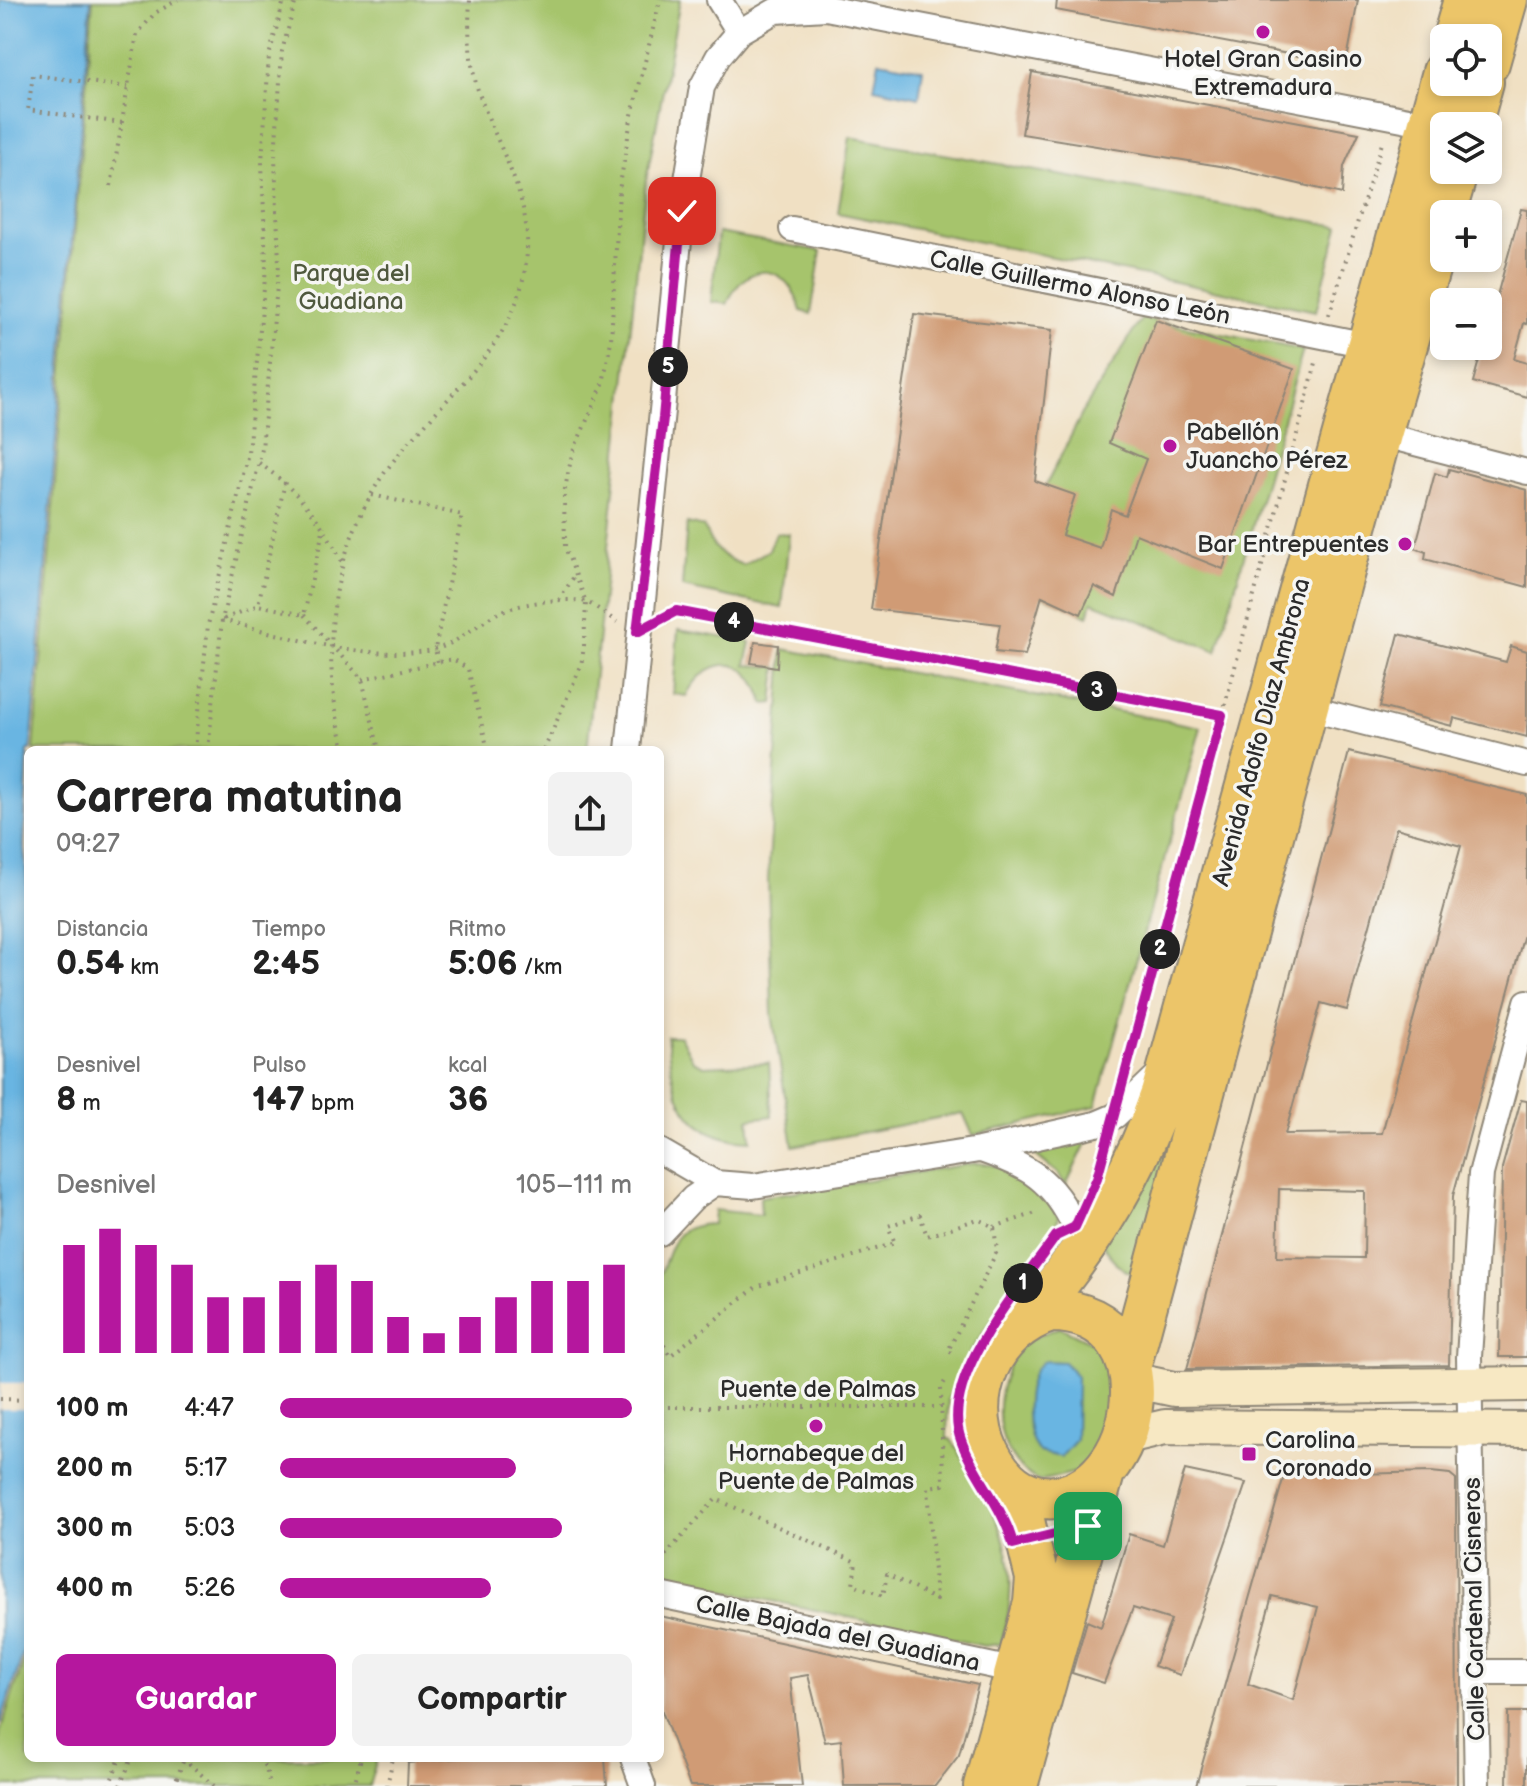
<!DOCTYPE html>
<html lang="es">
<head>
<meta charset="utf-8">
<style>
	body { margin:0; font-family:"Balsamiq Sans",sans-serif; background:#f2f2f2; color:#222; height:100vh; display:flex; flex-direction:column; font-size:30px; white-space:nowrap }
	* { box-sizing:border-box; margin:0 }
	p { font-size:26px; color:#767676 }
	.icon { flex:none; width:44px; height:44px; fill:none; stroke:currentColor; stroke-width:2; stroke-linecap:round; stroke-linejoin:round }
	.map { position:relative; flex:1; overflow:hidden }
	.panel { position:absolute; left:24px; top:746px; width:640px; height:1016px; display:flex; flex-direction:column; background:#fff; border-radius:12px; box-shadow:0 4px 12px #0003 }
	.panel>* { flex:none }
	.tools { position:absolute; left:1430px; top:24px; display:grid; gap:16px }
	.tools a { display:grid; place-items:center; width:72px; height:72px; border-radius:12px; background:#fff; box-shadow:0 4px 12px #0003; font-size:40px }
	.pin { position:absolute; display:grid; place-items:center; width:68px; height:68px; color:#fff; margin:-34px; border-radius:16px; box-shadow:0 4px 12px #0006 }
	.km { position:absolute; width:40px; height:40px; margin:-20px; border-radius:50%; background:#222; color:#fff; font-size:22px; line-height:40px; text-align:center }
	.round { display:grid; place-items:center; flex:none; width:84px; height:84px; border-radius:12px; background:#f2f2f2 }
	.headline { display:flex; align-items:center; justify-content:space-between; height:136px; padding:0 32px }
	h1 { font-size:44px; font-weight:800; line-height:60px }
	.figures { display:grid; grid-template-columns:repeat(3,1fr); gap:12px; height:136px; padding:8px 32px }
	.figures div { display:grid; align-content:center }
	.figures b { font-size:34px; font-weight:800 }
	.figures small { font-size:22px; font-weight:400 }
	.figures p { font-size:22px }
	.chart { height:224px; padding:16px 32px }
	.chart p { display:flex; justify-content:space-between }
	.chart svg { width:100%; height:144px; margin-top:8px; stroke:#b5179e; stroke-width:6 }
	.action { display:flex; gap:16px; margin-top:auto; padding:16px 32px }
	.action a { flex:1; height:92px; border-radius:12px; background:#b5179e; color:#fff; font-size:32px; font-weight:800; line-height:92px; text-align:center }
	.action a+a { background:#f2f2f2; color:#222 }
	ul { padding:0 32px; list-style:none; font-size:26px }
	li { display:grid; grid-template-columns:128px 96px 1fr; align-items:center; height:60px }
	li i { height:20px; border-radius:10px; background:#b5179e }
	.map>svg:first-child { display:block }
	.green { fill:#a6c46c; stroke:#68784c; stroke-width:2 }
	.water { fill:#69b5e2; stroke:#4a7086; stroke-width:2 }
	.pier { fill:#f0e0c3 }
	.building { fill:#d09b74; fill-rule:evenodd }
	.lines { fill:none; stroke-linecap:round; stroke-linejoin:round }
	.street-casing { stroke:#8e8677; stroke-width:28 }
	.secondary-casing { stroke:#8e8677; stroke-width:38 }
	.highway-casing { stroke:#8e8677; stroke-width:46 }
	.path { stroke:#8e8677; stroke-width:4; stroke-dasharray:2 6; stroke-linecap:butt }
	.street { stroke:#fff; stroke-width:24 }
	.secondary { stroke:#f7e8c3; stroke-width:34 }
	.highway { stroke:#ecc569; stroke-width:42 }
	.route-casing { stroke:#fff; stroke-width:16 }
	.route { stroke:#b5179e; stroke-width:10 }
	.poi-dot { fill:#b5179e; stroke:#f6f6f2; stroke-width:3 }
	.labels { text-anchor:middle; stroke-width:7; stroke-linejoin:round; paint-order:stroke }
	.poi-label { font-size:24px; fill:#2b2b2b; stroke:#f6f6f2 }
	.park-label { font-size:24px; fill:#50593e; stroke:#f6f6f2 }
	.street-label { font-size:24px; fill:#2b2b2b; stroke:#f6f6f2 }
</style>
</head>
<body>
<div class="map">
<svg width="1527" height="1786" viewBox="0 0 1527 1786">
	<rect width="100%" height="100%" fill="#f6f6f2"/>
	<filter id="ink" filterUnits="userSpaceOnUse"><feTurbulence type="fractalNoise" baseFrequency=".0125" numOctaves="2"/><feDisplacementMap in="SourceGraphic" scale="16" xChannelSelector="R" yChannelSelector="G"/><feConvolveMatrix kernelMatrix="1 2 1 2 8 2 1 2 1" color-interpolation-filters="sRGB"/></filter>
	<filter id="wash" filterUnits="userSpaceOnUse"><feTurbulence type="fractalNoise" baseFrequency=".006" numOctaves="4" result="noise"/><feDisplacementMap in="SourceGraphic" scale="32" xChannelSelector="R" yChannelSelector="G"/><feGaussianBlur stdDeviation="1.8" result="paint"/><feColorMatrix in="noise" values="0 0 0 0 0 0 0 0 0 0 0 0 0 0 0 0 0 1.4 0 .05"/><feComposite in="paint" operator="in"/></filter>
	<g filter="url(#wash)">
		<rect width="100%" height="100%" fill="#f0e0c3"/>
		<path class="green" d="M 93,0 L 680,0 L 646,181 L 587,750 L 34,750 Z
			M 850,137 L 1339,226 L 1316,311 L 838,213 Z
			M 718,233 L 821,251 L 811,314 L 801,311 C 789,263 747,257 727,304 L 711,302 Z
			M 1142,318 L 1303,350 L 1217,651 L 1092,602 L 1088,616 L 1024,588 L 1046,485 L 1085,408 Z
			M 687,523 L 704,527 C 712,549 721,557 743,565 L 769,550 L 776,533 L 789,534 L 782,608 L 682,587 Z
			M 1322,561 L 1139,1279 L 1116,1264 L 1101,1241 Z
			M 678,630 L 751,642 L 746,665 L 777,667 L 773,703 L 764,704 C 752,654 709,652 686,696 L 673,694 Z
			M 783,649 L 1201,727 L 1096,1106 L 973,1135 L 963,1113 L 793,1146 L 772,1014 L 768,879 Z
			M 667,1036 L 680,1036 L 693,1061 L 704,1066 L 769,1063 L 772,1116 L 749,1119 L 751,1141 C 683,1139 672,1095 667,1036 Z
			M 1089,1137 L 1066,1185 L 1057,1173 L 1027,1148 Z
			M 976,1163 C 1020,1166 1035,1183 1059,1217 L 1053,1232 L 971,1351 L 948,1399 L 947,1439 L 951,1439 C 995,1511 1028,1556 1001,1644 L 984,1646 L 660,1577 L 660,1275 C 673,1245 671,1225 713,1224 L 714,1210 L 761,1215 L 760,1197 Z
			M 1060,1327 L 1103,1348 C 1117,1410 1114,1420 1077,1472 L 1039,1481 C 989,1456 989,1387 1021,1346 C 1028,1337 1049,1332 1060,1327 Z
			M 28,1648 L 28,1758 L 377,1758 L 369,1786 L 0,1786 L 0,1733 Z"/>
		<path class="water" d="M 0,0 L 91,0 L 31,750 L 28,750 L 24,845 L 28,895 L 28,1639 L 0,1724 Z
			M 879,61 L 923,69 L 919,97 L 874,88 Z
			M 1044,1361 L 1064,1362 L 1077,1376 L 1076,1440 L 1061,1457 L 1039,1452 C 1022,1433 1022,1374 1044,1361 Z"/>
		<path class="pier" d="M 0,1383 L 28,1383 L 28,1409 L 0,1409 Z"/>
		<g id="blocks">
			<path class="building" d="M 1057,0 L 1358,0 L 1346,65 L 1056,10 Z
				M 1032,72 L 1359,133 L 1344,166 L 1342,194 L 1226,167 L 1022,134 Z
				M 1521,209 L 1527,210 L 1527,324 L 1524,323 L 1514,359 L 1527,363 L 1527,397 L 1473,382 L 1483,346 L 1488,346 L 1488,328 Z
				M 914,314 L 1052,330 L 1035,481 L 1075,495 L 1062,535 L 1100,548 L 1111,509 L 1125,515 L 1146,459 L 1109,443 L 1156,320 L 1294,369 L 1223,569 L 1136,534 L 1116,597 L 1094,586 L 1081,614 L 1042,596 L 1025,655 L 995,652 L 1000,624 L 871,609 Z
				M 1449,469 L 1527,490 L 1527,587 L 1425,559 L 1426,552 L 1415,548 L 1435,473 L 1447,477 Z
				M 1399,634 L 1506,662 L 1511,646 L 1527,651 L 1527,737 L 1454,718 L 1452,726 L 1380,707 Z
				M 755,642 L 778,645 L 777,667 L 751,663 Z
				M 1349,752 L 1527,795 L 1527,923 L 1453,1196 L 1449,1365 L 1187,1369 ZM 1396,828 L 1461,846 L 1382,1133 L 1285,1134 L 1321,1003 L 1347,1010 ZM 1279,1189 L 1365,1191 L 1364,1258 L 1277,1257 Z
				M 1521,1100 L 1527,1101 L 1527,1357 L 1499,1357 L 1502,1168 Z
				M 1185,1470 L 1246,1483 L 1180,1675 L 1154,1666 L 1171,1620 L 1133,1608 L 1104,1683 L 1072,1673 L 1087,1621 L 1101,1627 L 1129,1534 L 1163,1545 Z
				M 1431,1472 L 1450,1474 L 1456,1479 L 1457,1786 L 1196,1786 L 1284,1476 ZM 1272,1596 L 1318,1607 L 1293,1700 L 1248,1684 Z
				M 660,1616 L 978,1685 L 959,1755 L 935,1786 L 844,1786 L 841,1740 L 825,1742 L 808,1675 L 790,1678 L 802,1786 L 690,1786 L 660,1706 Z
				M 1508,1712 L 1527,1712 L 1527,1786 L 1507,1786 Z
				M 459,1758 L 605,1758 L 607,1786 L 407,1786 L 408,1763 Z"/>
		</g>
	</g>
	<g filter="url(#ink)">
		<use href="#blocks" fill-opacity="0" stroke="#8e8677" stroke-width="2"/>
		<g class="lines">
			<g class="street-casing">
				<path id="street" d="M 719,0 L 739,32
					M 792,229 L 1367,345
					M 1380,434 L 1527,472
					M 1307,708 L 1527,764
					M 628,750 L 682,211 L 702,87 L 718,57 L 739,32 L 775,11 L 826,8 L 1429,124
					M 981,1150 C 1030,1167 1052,1179 1075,1227
					M 660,1151 L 715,1183 L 753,1186 L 979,1150 L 1096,1124 L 1115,1116 L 1160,1073
					M 660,1233 L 693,1198 L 715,1183
					M 660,1595 L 1017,1671
					M 1476,1672 L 1527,1672
					M 633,1758 L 643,1786
					M 1477,1786 L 1469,1357 L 1481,1174 L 1527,1002"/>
			</g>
			<g class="secondary-casing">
				<path id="secondary" d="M 1132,1380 L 1174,1389 L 1527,1384
					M 1123,1437 L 1165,1427 L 1527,1430"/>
			</g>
			<g class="highway-casing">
				<path id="highway" d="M 1454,38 L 1465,0
					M 1488,63 L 1506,0
					M 1470,126 L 1482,82
					M 1444,214 L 1457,170
					M 1051,1311 C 1182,1311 1137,1516 1036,1496 C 1013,1491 998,1473 988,1453 C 961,1396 992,1329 1051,1311 Z
					M 1029,1318 C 1086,1252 1134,1176 1162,1094 L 1444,72
					M 1129,1368 L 1380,434 L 1444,215
					M 985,1786 L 1035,1603 L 1037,1578 L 1015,1488
					M 1016,1786 L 1103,1473"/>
			</g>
			<path class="path" d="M 122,123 L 28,110 L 33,75 L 128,87
				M 111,186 L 137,34 L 155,13 L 178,0
				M 1329,315 L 1383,140
				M 259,463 C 297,490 322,520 342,562
				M 285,482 L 258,605 L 304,615 L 324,526
				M 372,495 L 462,515 L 435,649 L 438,662
				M 559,600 L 575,575
				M 304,615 L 362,679 L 379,750
				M 664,617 L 676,611 L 1222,715
				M 224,619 L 258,605
				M 222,620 C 287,636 358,660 427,651 C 455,647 472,627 496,614 C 514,604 566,596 586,602 C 596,606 608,616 617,622
				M 362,679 L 453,659 L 468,669 L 488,750
				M 195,750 L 208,625 L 248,453 L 266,268 L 262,162 L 269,56 L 284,0
				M 208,750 L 222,620 L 262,449 L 279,264 L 275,157 L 282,51 L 296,0
				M 345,750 C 319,660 329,562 379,481 C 395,456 418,433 437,411 C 475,370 513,332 524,275 C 538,205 502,159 480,96 C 469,66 468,32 470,0
				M 544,750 L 581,666 L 584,646 L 586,602 L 565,547 L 564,494 L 572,454 L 603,384 L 611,341 L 619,191 L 631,119 L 660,0
				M 1128,1069 L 1317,359
				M 994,1227 L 1039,1212
				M 660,1338 L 670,1356 L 756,1287 L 895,1243 L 888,1226 L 920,1215 L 927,1236 L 978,1219 L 994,1227 L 997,1251 L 948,1351 L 956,1355
				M 0,1399 L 28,1400
				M 660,1407 L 942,1407
				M 660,1561 L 716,1499 L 856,1562 L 853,1584 L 883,1596 L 887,1574 L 936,1600 L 928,1487 L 943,1485 L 941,1388 L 947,1378
				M 183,1758 L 214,1786
				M 259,1758 L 266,1768 L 270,1786
				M 109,1786 L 120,1758
				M 120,1786 L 132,1758
				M 174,1786 L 184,1759
				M 354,1786 L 361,1758
				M 387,1786 L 393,1758
				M 1128,1786 L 1130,1786"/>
			<use href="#street" class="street"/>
			<use href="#secondary" class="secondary"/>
			<use href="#highway" class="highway"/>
		</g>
	</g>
	<g class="lines" filter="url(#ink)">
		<g class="route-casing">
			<path id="route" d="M 682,211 L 663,418 L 637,632 L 676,611 L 1222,715 L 1097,1178 L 1075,1227 L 1056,1236 C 1022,1285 938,1378 961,1440 C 974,1477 1003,1505 1013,1544 L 1088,1526"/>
		</g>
		<use href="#route" class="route"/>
	</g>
	<g class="poi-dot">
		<circle cx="1263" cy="32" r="8"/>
		<circle cx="1170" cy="446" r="8"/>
		<circle cx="1405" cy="544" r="8"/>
		<circle cx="816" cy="1426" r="8"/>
		<rect x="1241" y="1446" width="16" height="16" rx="4"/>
	</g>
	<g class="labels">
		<g class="poi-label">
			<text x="1263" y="67">Hotel Gran Casino<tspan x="1263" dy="28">Extremadura</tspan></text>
			<text x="1186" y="440" text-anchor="start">Pabellón<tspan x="1186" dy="28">Juancho Pérez</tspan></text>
			<text x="1389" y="552" text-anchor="end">Bar Entrepuentes</text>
			<text x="1265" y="1448" text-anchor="start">Carolina<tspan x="1265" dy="28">Coronado</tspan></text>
			<text x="816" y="1461">Hornabeque del<tspan x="816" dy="28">Puente de Palmas</tspan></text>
		</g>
		<g class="park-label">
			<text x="351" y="281">Parque del<tspan x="351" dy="28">Guadiana</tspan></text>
		</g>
		<g class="street-label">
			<text transform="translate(1080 287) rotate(11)" y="8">Calle Guillermo Alonso León</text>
			<text transform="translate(1261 732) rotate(-75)" y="8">Avenida Adolfo Díaz Ambrona</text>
			<text x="818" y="1397">Puente de Palmas</text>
			<text transform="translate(1474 1609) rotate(-91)" y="8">Calle Cardenal Cisneros</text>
			<text transform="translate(838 1633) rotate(12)" y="8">Calle Bajada del Guadiana</text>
		</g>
	</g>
</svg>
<div class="tools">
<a><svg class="icon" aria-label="locate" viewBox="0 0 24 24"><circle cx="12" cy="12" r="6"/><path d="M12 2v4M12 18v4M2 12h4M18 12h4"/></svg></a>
<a><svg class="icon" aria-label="layers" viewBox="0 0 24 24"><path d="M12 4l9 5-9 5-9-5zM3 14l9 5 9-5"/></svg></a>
<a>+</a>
<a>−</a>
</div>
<div class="pin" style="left:1088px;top:1526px;background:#1e9e55"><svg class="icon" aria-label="arrive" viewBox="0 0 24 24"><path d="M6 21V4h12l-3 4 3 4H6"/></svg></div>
<div class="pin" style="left:682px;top:211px;background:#d93025"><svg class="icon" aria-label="check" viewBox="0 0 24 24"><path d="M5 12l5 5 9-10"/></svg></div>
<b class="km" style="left:1023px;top:1283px">1</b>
<b class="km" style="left:1160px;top:949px">2</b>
<b class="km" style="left:1097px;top:691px">3</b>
<b class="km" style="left:734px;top:622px">4</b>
<b class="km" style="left:668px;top:367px">5</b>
<section class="panel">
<div class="headline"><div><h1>Carrera matutina</h1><p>09:27</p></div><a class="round"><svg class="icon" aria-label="share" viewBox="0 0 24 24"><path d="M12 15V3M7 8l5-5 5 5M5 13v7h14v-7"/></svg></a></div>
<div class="figures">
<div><p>Distancia</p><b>0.54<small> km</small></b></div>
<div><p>Tiempo</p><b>2:45</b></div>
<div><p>Ritmo</p><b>5:06<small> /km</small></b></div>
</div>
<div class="figures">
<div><p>Desnivel</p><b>8<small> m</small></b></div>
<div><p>Pulso</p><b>147<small> bpm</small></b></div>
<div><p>kcal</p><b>36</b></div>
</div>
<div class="chart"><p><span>Desnivel</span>105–111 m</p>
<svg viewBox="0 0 160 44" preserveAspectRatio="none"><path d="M5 44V11M15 44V6M25 44V11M35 44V17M45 44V27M55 44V27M65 44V22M75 44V17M85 44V22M95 44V33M105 44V38M115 44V33M125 44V27M135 44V22M145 44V22M155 44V17"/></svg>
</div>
<ul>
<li><b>100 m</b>4:47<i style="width:100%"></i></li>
<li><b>200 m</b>5:17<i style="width:67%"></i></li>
<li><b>300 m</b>5:03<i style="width:80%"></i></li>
<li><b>400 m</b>5:26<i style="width:60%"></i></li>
</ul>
<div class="action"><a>Guardar</a><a>Compartir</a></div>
</section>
</div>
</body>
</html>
